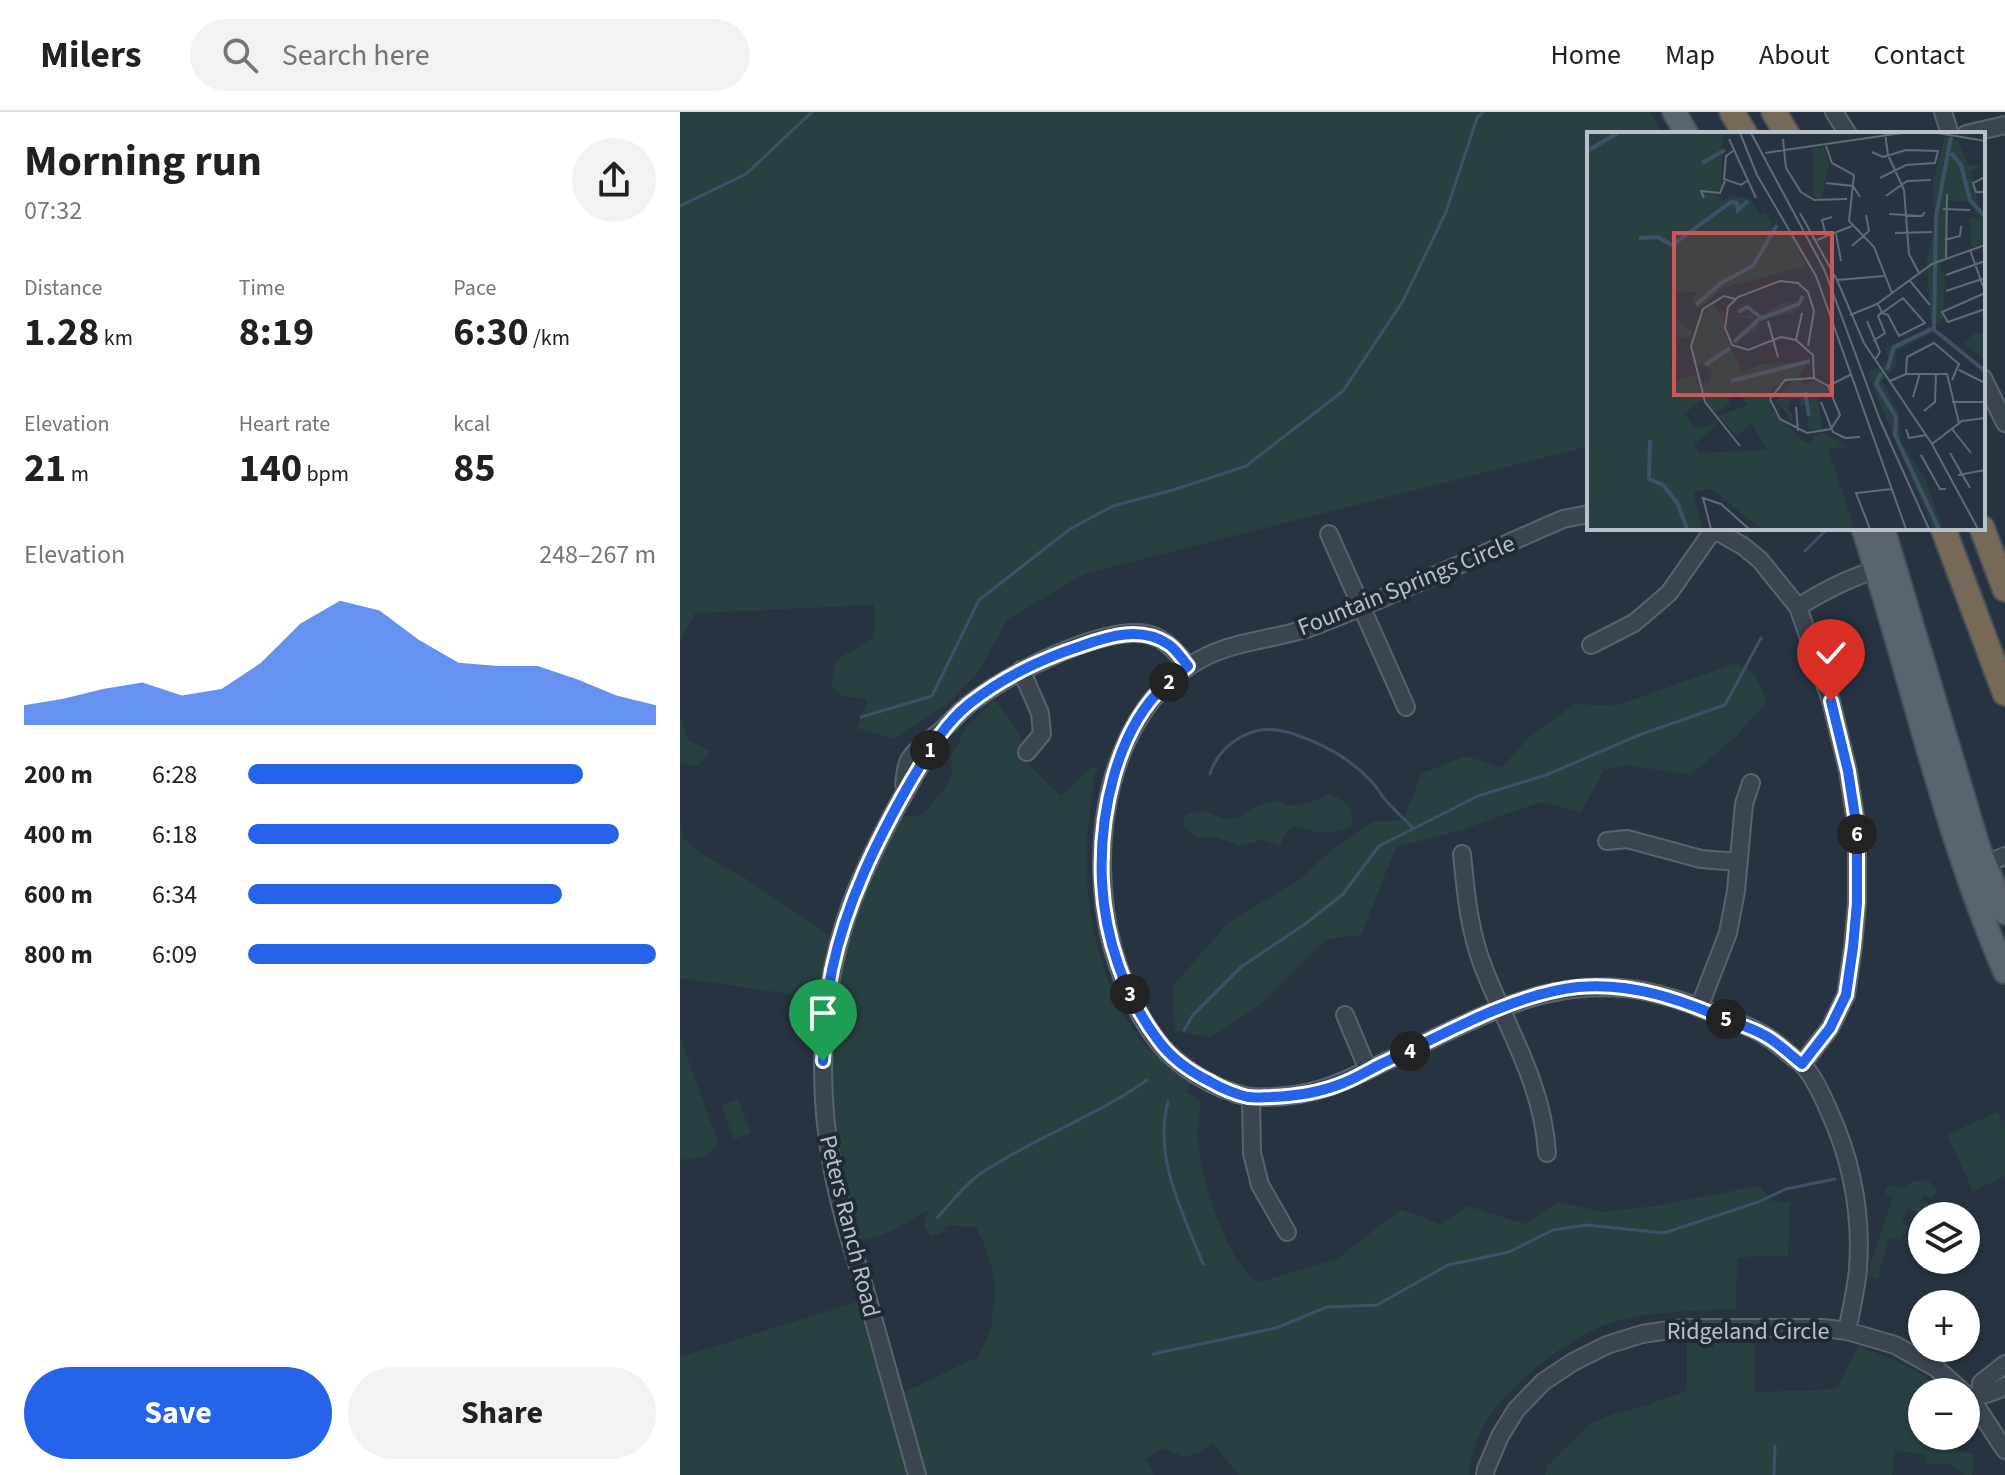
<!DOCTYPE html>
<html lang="en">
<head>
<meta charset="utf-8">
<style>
	body { margin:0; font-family:"Source Sans 3",sans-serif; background:#f2f2f2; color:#202124; height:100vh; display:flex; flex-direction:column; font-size:30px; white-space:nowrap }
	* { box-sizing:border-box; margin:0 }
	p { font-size:26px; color:#757577 }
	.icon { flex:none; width:44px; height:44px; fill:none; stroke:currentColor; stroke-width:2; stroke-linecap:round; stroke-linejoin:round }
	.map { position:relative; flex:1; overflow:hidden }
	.details { display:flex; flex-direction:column; background:#fff; width:680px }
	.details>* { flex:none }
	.controls { position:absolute; left:1228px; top:1090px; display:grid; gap:16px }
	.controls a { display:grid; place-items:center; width:72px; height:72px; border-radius:50%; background:#fff; box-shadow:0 2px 6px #0004; font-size:40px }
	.pin { position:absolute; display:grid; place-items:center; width:68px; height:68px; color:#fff; margin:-82px -34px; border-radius:50% 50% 50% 0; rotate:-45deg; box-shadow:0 0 8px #0007 }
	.pin .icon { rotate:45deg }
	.km { position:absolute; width:40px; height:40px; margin:-20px; border-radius:50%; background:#222; color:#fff; font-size:22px; line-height:40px; text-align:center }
	.round { display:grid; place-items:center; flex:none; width:84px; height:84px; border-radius:42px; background:#f2f2f2 }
	.summary { display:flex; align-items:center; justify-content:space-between; height:136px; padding:0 24px }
	h1 { font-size:44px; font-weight:700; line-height:60px }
	.figures { display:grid; grid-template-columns:repeat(3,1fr); gap:12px; height:136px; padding:8px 24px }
	.figures div { display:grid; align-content:center }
	.figures b { font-size:40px; font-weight:700 }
	.figures small { font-size:22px; font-weight:400 }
	.figures p { font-size:22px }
	.chart { height:224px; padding:16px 24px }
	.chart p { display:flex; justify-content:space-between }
	.chart svg { width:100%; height:144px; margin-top:8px; fill:#2563eb; opacity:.7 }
	.button { display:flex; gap:16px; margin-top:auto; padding:16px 24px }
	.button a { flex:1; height:92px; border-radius:48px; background:#2563eb; color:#fff; font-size:32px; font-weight:700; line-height:92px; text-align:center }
	.button a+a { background:#f2f2f2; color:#202124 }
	ul { padding:0 24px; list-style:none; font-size:26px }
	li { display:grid; grid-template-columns:128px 96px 1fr; align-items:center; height:60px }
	li i { height:20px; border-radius:10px; background:#2563eb }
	header { display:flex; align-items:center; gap:48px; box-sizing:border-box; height:112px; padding:0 40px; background:#fff; border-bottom:2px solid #e0e0e0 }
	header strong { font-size:38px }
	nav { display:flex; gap:44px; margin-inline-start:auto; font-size:28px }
	.search { width:560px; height:72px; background:#f2f2f2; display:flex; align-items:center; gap:20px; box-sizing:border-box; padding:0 28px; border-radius:44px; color:#757577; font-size:30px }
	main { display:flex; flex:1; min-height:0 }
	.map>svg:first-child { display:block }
	.green { fill:#294041 }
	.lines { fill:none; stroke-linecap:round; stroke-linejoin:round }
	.stream { stroke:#3d5268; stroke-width:3 }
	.minor-casing { stroke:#59636d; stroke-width:20 }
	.major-casing { stroke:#454e59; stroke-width:26 }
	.highway-casing { stroke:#46505a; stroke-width:28 }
	.minor { stroke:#3b4550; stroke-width:16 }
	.major { stroke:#596470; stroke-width:22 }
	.highway { stroke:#766958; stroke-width:24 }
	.route-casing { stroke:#fff; stroke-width:16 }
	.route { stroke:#2563eb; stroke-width:10 }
	.labels { text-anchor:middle; stroke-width:8; stroke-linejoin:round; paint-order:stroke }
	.street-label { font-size:24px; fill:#b8c0ca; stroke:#202a35 }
	.inset-river { fill:none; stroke:#3d5268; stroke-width:4 }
	.inset-road { fill:none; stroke:#616b77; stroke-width:2 }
	.view { fill:#cd5659; fill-opacity:0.15; stroke:#cd5659; stroke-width:4 }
	.inset-edge { fill:none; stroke:#b8c0ca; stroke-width:4 }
</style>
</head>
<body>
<header>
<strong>Milers</strong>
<div class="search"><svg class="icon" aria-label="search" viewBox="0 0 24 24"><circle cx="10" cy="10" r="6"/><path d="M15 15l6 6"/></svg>Search here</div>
<nav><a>Home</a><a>Map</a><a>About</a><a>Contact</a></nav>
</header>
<main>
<section class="details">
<div class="summary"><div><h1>Morning run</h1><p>07:32</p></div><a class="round"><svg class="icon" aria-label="share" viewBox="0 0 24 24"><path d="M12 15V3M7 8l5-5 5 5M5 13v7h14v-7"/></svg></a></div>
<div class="figures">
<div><p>Distance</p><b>1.28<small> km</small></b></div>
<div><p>Time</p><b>8:19</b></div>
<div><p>Pace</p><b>6:30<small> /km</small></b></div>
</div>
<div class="figures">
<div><p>Elevation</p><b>21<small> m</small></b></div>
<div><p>Heart rate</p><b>140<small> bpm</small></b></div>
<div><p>kcal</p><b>85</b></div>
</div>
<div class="chart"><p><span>Elevation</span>248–267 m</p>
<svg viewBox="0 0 160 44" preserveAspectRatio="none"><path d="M0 44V38L10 36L20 33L30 31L40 35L50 33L60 25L70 13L80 6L90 9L100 18L110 25L120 26L130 26L140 30L150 35L160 38V44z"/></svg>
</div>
<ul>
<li><b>200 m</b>6:28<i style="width:82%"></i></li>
<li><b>400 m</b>6:18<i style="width:91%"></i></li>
<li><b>600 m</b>6:34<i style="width:77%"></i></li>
<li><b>800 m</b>6:09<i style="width:100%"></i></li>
</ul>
<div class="button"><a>Save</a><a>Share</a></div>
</section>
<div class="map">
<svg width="1325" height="1363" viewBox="0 0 1325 1363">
	<rect width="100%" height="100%" fill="#273340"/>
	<path class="green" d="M 0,0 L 970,0 L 982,22 L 909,22 L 909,334 L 404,462 L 327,508 L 298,561 L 267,592 L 213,627 L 177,616 L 188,587 L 161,584 L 151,573 L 155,549 L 194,526 L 194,493 L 15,501 L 0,530 Z
		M 1056,551 L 1075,563 L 1087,590 L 1056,624 L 1011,663 L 948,653 L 924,658 L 901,700 L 862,690 L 781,718 L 716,735 L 681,823 L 646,827 L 579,894 L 531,925 L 495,919 L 492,875 L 549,810 L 621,767 L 643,745 L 692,710 L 723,708 L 742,661 L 786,644 L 822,656 L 848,626 L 895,592 L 935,594 Z
		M 314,588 C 327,604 341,618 345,639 L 340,644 L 381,684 L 413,654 L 417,657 C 413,668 412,681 411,693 C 402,754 406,805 426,863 C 433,883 440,901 453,918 C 468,939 491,956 511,973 L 507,980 L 521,990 C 520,1000 518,1011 518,1021 C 517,1056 538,1116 556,1146 C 562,1155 570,1163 576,1171 L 657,1147 L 721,1097 L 760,1112 L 788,1094 L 844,1112 L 879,1090 L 922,1100 L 975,1094 L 1079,1074 L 1092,1089 L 1110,1091 L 1108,1144 L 1057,1145 L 1056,1197 C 1014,1199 969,1198 928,1212 C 884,1228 825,1275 802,1316 C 795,1329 791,1348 789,1363 L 559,1363 L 533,1331 L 519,1341 L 504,1345 L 482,1336 L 466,1348 L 474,1363 L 244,1363 L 220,1282 L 298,1245 L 311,1217 L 315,1180 L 312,1156 L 303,1129 L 296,1115 L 267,1113 L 261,1121 L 251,1124 L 244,1114 L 249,1099 C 237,1101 231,1109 221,1114 C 207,1122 194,1126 178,1128 L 166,1088 L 154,1027 L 147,948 L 160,854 L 177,793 L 194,750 L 220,703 L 233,705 L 244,702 L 266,674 L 272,662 L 271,645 L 285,618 Z
		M 0,603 L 9,629 L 31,639 L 18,654 L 0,651 Z
		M 649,682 C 667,689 673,694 672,714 C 646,724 640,721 614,714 L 606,720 L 600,734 L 582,728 L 560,734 L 536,725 L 516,726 L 502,711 L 507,702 L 525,699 L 544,707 L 558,706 L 578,694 L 596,688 L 610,694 L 629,691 Z
		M 0,709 L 4,727 L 23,743 L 65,766 L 150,823 L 138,886 L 0,866 Z
		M 0,924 L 38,1031 L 26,1044 L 0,1048 Z
		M 58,987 L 71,1021 L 54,1027 L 41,993 Z
		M 1318,1000 L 1325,1014 L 1325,1064 L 1293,1079 L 1267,1023 Z
		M 1241,1068 L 1249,1069 L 1254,1076 L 1258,1077 L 1252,1087 L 1244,1084 L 1241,1088 L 1260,1095 L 1264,1104 L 1248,1104 L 1227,1097 L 1222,1111 L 1229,1114 L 1226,1123 L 1223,1122 L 1221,1128 L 1210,1125 L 1199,1157 L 1200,1160 L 1198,1167 L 1187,1163 L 1213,1085 L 1206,1082 L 1205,1077 L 1213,1073 L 1223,1076 L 1234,1069 Z
		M 177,1190 L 228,1363 L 0,1363 L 0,1245 Z
		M 1074,1227 L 1074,1280 L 1148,1278 L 1157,1276 L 1178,1234 C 1207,1245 1241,1257 1262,1280 L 1242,1280 L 1242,1324 L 1281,1324 L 1277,1339 L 1294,1342 L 1292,1363 L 1285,1363 L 1269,1351 L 1258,1353 L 1247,1352 L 1245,1342 L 1215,1339 L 1212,1363 L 865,1363 L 867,1354 L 910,1312 L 933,1302 L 965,1294 L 1007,1278 L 1007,1228 Z"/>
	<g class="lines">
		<path class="stream" d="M 0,94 L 66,62 L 132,0
			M 1125,439 L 1148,416
			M 181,605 L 252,584 L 299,488 L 390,417 L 433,394 L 493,378 L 566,354 L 663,279 L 723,189 L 766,100 L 797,6 L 803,0
			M 530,662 C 535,646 546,633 561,625 C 579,615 595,616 614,622 C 644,632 670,646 692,670 C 697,675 699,680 703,685 C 712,696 723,706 733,716
			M 504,918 L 513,903 L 561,855 L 625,812 L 663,782 L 699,734 L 798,684 L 866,663 L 959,623 L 1045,593 L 1081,526
			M 488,990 C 473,1046 503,1101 523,1152
			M 257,1106 C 270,1092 284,1073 300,1062 C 353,1026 415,1005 467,968
			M 473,1242 L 596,1216 L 647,1195 L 697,1193 L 768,1153 L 829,1140 L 873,1118 L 907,1113 L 984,1121 L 1078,1090 L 1106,1077 L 1155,1067
			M 1094,1363 L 1095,1334"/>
		<g class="minor-casing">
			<path id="minor" d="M 1154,0 L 1168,22
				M 1263,0 L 1270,22
				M 1286,22 L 1325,13
				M 1303,266 L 1325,311
				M 909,402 L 883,407 C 805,441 729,476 650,508 C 642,511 634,515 625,517 C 594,527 559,529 529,543 C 425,592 406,737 433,837 C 442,871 463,915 487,940 C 508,961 537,977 565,984 C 574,986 583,985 592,985 C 642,983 668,967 711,947 C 760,924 809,897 861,883 C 922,868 970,875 1028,899 C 1047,907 1069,913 1086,924 C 1094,929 1101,935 1108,941 C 1112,945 1118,948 1122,952 C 1134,965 1142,983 1149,999 C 1172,1049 1182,1102 1178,1157 C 1176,1178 1171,1199 1167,1219
				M 1031,416 L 1063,434 L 1080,448 L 1118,495 L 1151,589 L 1168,659 L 1177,717 L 1177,791 L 1173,835 L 1166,883 L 1150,916 L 1122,952
				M 649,422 L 726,595
				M 1118,495 C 1145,478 1172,464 1203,456
				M 911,533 L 954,511 L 989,481 L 1034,417
				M 341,558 L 360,601 L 362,622 L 347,640
				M 224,672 C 225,664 226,654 229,648 C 236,636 251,628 261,619 C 270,611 278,601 287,594 C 321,565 427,510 471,523 C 488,529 498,542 508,554
				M 927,729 L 947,727 L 1021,747 L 1058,750
				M 782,742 C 786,782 789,819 804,857 C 828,918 863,973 867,1041
				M 1295,756 L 1325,744
				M 1019,896 L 1048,821 L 1056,779 L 1064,692 L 1071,671
				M 665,903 L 688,958
				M 571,986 L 572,1041 L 580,1073 L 607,1120
				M 1286,1282 L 1292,1288 L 1325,1338
				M 1300,1282 L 1301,1271 L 1325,1252
				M 1292,1288 C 1303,1280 1312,1283 1325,1274
				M 237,1363 C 221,1305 204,1247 188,1188 C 175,1144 160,1099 152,1054 C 136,967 141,875 171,792 C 194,731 227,676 260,620
				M 805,1363 L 806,1357 L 820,1324 L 836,1298 L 863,1270 L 893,1250 L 927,1233 L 962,1222 L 1003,1216 L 1144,1216 L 1167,1219 L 1215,1233 L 1256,1256 L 1283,1280"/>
		</g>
		<g class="major-casing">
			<path id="major" d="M 994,0 L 1007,22
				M 1183,416 C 1231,564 1263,717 1325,860
				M 1203,416 L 1299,737 L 1325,801"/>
		</g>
		<g class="highway-casing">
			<path id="highway" d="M 1052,0 L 1065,22
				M 1094,0 L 1107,22
				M 1263,416 L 1325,581
				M 1302,416 L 1325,477"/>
		</g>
		<use href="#minor" class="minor"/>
		<use href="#major" class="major"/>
		<use href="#highway" class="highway"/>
	</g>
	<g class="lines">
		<g class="route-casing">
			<path id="route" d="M 143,949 C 145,919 146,888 152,858 C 166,791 197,728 231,669 C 248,641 263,613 289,592 C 322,566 361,547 401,534 C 429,524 461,514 488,532 C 496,537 502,547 508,554 C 500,561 492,567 485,573 C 435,620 419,705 422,770 C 425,826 444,883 478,928 C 491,946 509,959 529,969 C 541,976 555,982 568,985 C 576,986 585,985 592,985 C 615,984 637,981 658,973 C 673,968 687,959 701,952 C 761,924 832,882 898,875 C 952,870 1002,888 1050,909 C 1061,913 1074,917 1084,923 C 1098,930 1110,943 1122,952 L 1150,916 L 1166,883 L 1173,835 L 1177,791 L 1177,717 L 1168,659 L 1151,589"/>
		</g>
		<use href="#route" class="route"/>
	</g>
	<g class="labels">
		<g class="street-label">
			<text transform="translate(726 473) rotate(-22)" y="8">Fountain Springs Circle</text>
			<text transform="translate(170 1114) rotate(76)" y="8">Peters Ranch Road</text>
			<text x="1068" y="1227">Ridgeland Circle</text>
		</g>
	</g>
	<g transform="translate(907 20)">
		<rect width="398" height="398" fill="#273340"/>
		<path d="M 0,1 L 136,1 L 134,59 L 120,58 L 137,68 L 144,63 L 163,67 L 173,83 L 179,80 L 187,96 L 202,99 L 220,134 L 136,156 L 113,176 L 105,169 L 110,160 L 89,161 L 88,187 L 105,199 L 104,206 L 87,205 L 92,224 L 83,227 L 87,249 L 108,243 L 116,267 L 97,282 L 108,296 L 130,292 L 107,313 L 112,321 L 180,318 L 164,291 L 150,304 L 131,284 L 161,273 L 151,260 L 143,261 L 142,273 L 128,280 L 117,267 L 114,254 L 123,249 L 125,239 L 116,232 L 109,235 L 105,214 L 110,190 L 125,171 L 132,182 L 137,179 L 137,201 L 156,240 L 173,232 L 220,231 L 213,244 L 185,255 L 183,276 L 217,310 L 225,311 L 226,303 L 237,301 L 261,315 L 241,317 L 267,396 L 174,397 L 125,357 L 106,359 L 115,397 L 0,397 ZM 358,5 L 372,9 L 381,34 L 398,33 L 384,39 L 391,74 L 398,80 L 398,110 L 385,115 L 382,87 L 394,86 L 380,69 L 359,69 L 361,128 L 352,131 L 358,145 L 356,187 L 350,193 L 343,187 L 340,125 L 348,96 L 346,49 ZM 226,16 L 237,16 L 242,31 L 235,66 L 226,66 ZM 216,168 L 208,180 L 173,188 L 169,199 L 146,210 L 168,187 L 148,185 L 165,182 L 168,187 L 194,171 ZM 344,194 L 346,200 L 309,219 L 309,234 L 295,249 L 312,281 L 314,310 L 338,347 L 356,397 L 346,397 L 280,241 L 302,230 L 298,216 ZM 388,200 L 398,202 L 396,227 L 377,211 ZM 207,247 L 215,247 L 216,254 L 228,248 L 241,257 L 241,264 L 233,261 L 231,268 L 235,297 L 221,299 L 221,281 L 218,273 L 213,275 L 213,267 L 205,267 L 200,276 L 205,281 L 206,291 L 192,271 L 186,273 Z" fill="#294041"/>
		<path class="inset-river" d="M 0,19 L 31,1M 364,21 L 374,33 L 383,68 L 398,84M 115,31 L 138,18M 52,106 L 71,105 L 85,113 L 144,70 L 150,71 L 151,78 L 161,69M 109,173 L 134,151 L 166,134 L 190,93M 151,180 L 160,175 L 175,186M 346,197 L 398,239M 147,210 L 171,188 L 212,172 L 216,164M 118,233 L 143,216M 300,238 L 307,215 L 347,196 L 349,85 L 364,5M 294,241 L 289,252 L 309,285 L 308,303 L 352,397M 144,249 L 223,229M 218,260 L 222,284M 63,308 L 62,347 L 76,353 L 91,372 L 100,397"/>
		<path class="inset-road" d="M 153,1 L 170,43 L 229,144 L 319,397M 164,1 L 237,137 L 293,288 L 342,397M 298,1 L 301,23 L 317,58 L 322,122 L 332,141M 351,1 L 398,9M 142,7 L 169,66M 196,7 L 199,36 L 214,60 L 227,68 L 260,67M 239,14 L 245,31 L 267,43 L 262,89 L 287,115 L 305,161M 146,19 L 139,24 L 137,47 L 154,53 L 160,49M 285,20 L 296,25 L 319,18 L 351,19 L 348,31 L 319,33 L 293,46M 178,21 L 315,1M 398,45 L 386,51 L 389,60 L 398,60M 239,51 L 266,54 L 273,65M 299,64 L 320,49 L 344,48M 117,66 L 114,59 L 133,61 L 138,49M 356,77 L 383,78M 213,81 L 250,148 L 277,211 L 345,312 L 391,397M 302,82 L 335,84 L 338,80M 308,101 L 345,100M 249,102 L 254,129M 239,104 L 235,88 L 245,85M 230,108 L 265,94M 358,108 L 373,104 L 374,94M 265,114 L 282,99 L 279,83M 383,118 L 398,160M 359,127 L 360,62M 359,143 L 398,129M 250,148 L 297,144M 323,149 L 343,173M 359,159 L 398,146M 398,161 L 355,180 L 361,190 L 398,177M 148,167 L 137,164 L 116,177 L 104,214 L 118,270 L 153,314M 290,171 L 295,180 L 295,181 L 301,183 L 312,204 L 338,191 L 316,166 L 295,181M 263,183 L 290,172 L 345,132 L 398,113M 181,189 L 191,225M 280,189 L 293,220 L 288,228M 209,208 L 215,181M 286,209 L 298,201 L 291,184 L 295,180M 221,214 L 227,179 L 221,160 L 211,151 L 193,149 L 151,165 L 141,175 L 138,196 L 145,213 L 161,218 L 194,205 L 209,208 L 226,223 L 227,246M 372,238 L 398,251M 319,242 L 320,225 L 347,211 L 372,232 L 365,248M 227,246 L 241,254 L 253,283 L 244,297 L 220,301 L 193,287 L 183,267 L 198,248 ZM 303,249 L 319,242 L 360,242 L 372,291M 241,254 L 265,242M 326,265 L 333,241M 234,270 L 246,300 L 258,306 L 273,305M 365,270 L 398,270M 209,275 L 211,299M 337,279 L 348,270 L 349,241M 319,297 L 322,306 L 339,303M 365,297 L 384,321M 345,312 L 375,289 L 398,286M 363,321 L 383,356M 334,323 L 353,357 L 359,357M 371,343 L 398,338M 124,397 L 116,366 L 134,372 L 162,397M 283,397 L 269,361 L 305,357"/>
		<path class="view" d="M 87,101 L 245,101 L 245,263 L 87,263 Z"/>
		<rect width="398" height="398" class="inset-edge"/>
	</g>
</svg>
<div class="controls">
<a><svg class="icon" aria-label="layers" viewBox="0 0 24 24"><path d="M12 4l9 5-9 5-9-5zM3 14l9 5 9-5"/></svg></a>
<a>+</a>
<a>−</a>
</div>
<div class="pin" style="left:143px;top:949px;background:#1e9e55"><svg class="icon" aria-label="arrive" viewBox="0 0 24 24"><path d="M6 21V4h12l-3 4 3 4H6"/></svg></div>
<div class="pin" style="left:1151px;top:589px;background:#d93025"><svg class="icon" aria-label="check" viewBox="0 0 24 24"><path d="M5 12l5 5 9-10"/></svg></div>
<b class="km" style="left:250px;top:638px">1</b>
<b class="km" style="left:489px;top:570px">2</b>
<b class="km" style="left:450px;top:882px">3</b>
<b class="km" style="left:730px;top:939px">4</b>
<b class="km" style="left:1046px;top:907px">5</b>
<b class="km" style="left:1177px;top:722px">6</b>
</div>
</main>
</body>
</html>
